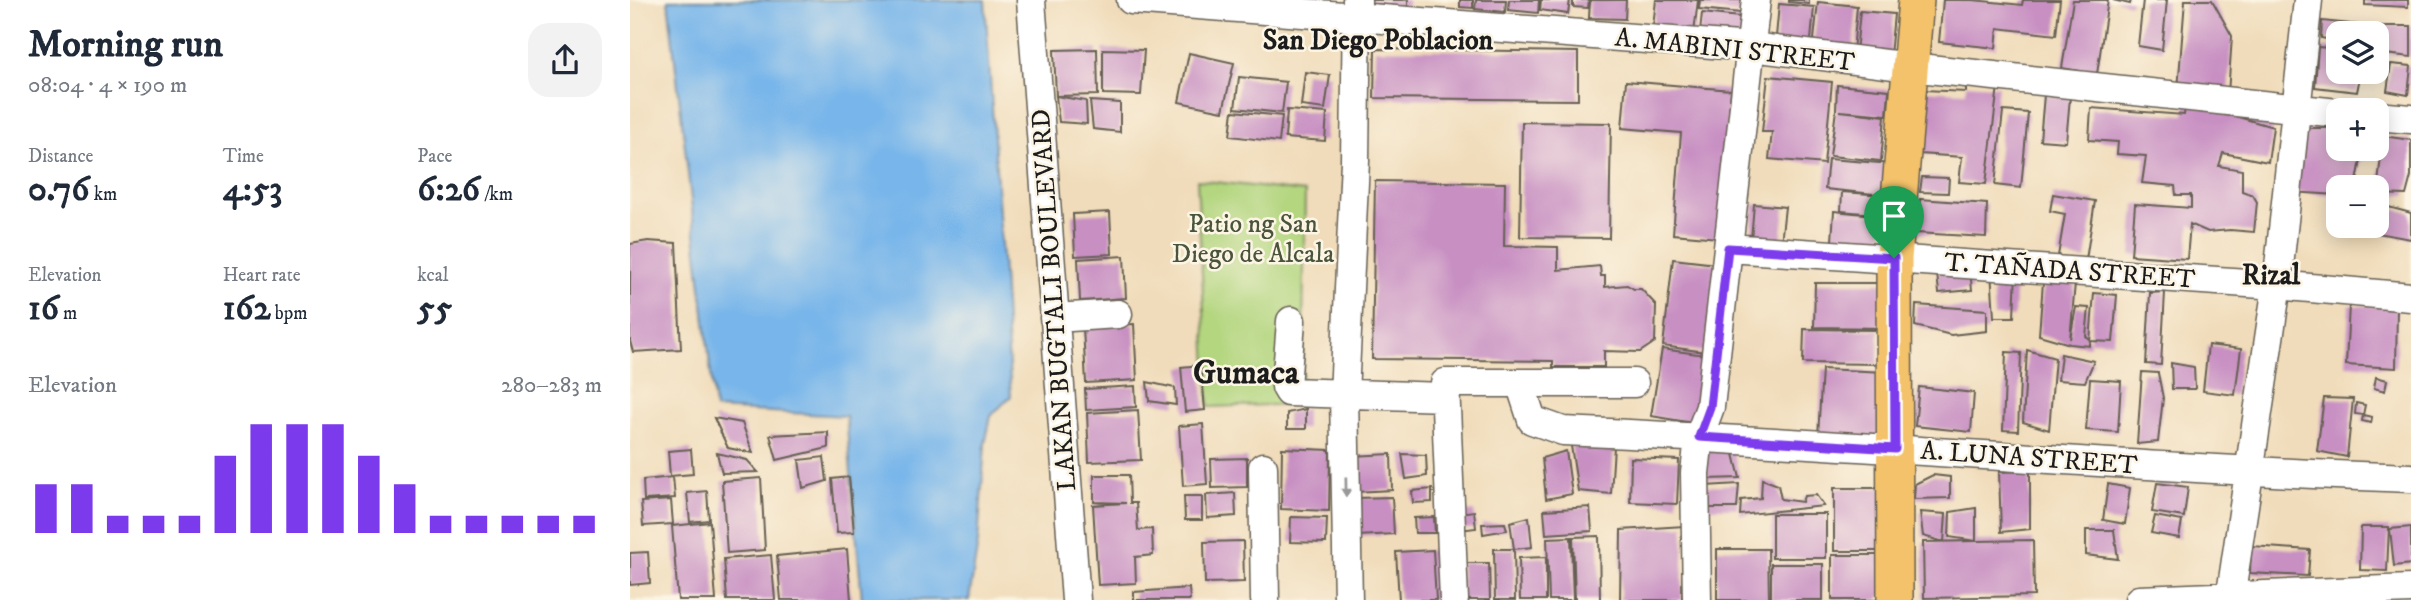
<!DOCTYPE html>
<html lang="en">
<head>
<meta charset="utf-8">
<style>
	body { margin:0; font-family:"IM FELL DW Pica",serif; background:#f2f2f3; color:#1f2937; height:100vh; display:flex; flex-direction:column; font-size:26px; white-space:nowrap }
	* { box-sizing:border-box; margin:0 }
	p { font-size:23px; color:#747a83 }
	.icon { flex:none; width:38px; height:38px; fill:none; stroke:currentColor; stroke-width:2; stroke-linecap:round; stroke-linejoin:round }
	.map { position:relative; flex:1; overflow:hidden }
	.sheet { display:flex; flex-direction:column; background:#fff; width:630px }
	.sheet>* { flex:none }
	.controls { position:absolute; left:1696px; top:21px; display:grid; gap:14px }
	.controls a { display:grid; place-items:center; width:63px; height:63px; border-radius:14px; background:#fff; box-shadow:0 4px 18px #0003; font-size:35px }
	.pin { position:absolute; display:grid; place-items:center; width:60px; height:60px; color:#fff; margin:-72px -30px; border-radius:50% 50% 50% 0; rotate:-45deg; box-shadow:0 0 7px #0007 }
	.pin .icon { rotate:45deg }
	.round { display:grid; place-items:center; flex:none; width:74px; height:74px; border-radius:21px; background:#f2f2f3 }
	.overview { display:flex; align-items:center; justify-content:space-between; height:119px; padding:0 28px }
	h1 { font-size:38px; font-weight:700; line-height:52px }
	.figures { display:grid; grid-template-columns:repeat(3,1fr); gap:10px; height:119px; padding:7px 28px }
	.figures div { display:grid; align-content:center }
	.figures b { font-size:35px; font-weight:700 }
	.figures small { font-size:19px; font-weight:400 }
	.figures p { font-size:19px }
	.chart { height:196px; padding:14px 28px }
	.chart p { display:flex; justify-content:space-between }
	.chart svg { width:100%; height:126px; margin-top:7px; stroke:#7c3aed; stroke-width:6 }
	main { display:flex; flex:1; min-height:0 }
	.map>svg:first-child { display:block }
	.green { fill:#b3d67f; stroke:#68794e; stroke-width:2 }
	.water { fill:#77b5ea; stroke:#4a6883; stroke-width:2 }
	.building { fill:#c78fc2 }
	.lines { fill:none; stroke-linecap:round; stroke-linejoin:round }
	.minor-casing { stroke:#665f53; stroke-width:31 }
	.major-casing { stroke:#665f53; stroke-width:38 }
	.minor { stroke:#fff; stroke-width:28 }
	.major { stroke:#f3c26a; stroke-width:35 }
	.oneway { fill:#999 }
	.route-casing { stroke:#fff; stroke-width:14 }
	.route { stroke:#7c3aed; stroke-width:9 }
	.labels { text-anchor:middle; stroke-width:5; stroke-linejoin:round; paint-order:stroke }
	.street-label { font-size:26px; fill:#1c1c1c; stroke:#fcf5e5 }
	.park-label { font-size:26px; fill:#49543a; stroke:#fcf5e5 }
	.neighbourhood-label { font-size:28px; font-weight:bold; fill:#1c1c1c; stroke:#fcf5e5 }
	.district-label { font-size:33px; font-weight:bold; fill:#1c1c1c; stroke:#fcf5e5 }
</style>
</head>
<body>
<main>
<section class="sheet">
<div class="overview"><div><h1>Morning run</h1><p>08:04 · 4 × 190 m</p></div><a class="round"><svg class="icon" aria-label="share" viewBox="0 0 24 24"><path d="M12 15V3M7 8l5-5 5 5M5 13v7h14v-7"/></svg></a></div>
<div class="figures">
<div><p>Distance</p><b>0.76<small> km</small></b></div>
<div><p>Time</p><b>4:53</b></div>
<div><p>Pace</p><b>6:26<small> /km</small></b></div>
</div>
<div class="figures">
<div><p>Elevation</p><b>16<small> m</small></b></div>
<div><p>Heart rate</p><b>162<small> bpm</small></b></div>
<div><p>kcal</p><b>55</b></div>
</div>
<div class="chart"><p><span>Elevation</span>280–283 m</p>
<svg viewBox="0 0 160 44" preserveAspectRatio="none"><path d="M5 44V27M15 44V27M25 44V38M35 44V38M45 44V38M55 44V17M65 44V6M75 44V6M85 44V6M95 44V17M105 44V27M115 44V38M125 44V38M135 44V38M145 44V38M155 44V38"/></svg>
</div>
</section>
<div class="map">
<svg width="1781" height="600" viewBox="0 0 1781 600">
	<rect width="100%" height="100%" fill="#fcf5e5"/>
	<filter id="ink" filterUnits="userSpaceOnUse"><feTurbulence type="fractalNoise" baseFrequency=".0143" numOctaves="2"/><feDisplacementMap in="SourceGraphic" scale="14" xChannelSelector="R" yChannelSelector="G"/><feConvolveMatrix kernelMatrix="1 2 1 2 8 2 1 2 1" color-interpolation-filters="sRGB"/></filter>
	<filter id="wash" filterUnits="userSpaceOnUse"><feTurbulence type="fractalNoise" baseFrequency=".00686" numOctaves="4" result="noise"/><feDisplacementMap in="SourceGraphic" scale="28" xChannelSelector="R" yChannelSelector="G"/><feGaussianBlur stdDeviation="1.57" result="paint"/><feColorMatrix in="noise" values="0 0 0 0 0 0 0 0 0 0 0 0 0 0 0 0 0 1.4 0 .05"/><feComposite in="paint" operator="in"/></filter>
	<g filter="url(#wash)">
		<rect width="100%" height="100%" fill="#f0dcba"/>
		<path class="green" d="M 567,180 L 675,192 L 672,404 L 579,407 Z"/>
		<path class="water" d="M 38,0 L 355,0 L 381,396 L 361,416 L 355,444 L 348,542 L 339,600 L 232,600 L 216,416 L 85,409 Z"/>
		<g id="blocks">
			<path class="building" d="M 732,0 L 778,0 L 778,7 L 732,3 Z
				M 830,0 L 843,0 L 843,8 L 830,7 Z
				M 846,0 L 876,0 L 875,12 L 845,9 Z
				M 879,0 L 909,0 L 908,13 L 878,10 Z
				M 911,0 L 940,0 L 938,14 L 910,10 Z
				M 943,0 L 959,0 L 958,8 L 943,7 Z
				M 960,0 L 996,0 L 995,19 L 959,18 Z
				M 1026,0 L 1068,0 L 1063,41 L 1022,36 Z
				M 1070,0 L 1113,0 L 1111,13 L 1069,9 Z
				M 1159,0 L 1179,0 L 1179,4 L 1159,2 Z
				M 1313,0 L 1343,0 L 1392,5 L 1393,0 L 1430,0 L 1426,35 L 1368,28 L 1366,48 L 1309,42 Z
				M 1443,0 L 1478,0 L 1467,74 L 1432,68 Z
				M 1483,0 L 1501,0 L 1500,4 Z
				M 1513,0 L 1537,0 L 1532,50 L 1508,46 Z
				M 1555,0 L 1582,0 L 1602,36 L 1598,94 L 1548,90 Z
				M 1735,0 L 1778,0 L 1778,7 L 1735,5 Z
				M 1188,2 L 1227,6 L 1223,53 L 1183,49 Z
				M 1149,4 L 1184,7 L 1180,51 L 1145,48 Z
				M 1230,11 L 1264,14 L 1260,56 L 1226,53 Z
				M 1072,13 L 1119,18 L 1115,46 L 1069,41 Z
				M 1692,21 L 1740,26 L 1737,33 L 1708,33 L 1708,41 L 1691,38 Z
				M 1740,26 L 1781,26 L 1781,57 L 1746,53 L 1746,33 L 1739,33 Z
				M 1688,47 L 1708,49 L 1708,72 L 1731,72 L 1727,92 L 1685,87 Z
				M 467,49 L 468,95 L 426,96 L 424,50 Z
				M 473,49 L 514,50 L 511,95 L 473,94 Z
				M 745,49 L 948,52 L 948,100 L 744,98 Z
				M 559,53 L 604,63 L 593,111 L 549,102 Z
				M 1761,64 L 1781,66 L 1778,95 L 1757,91 Z
				M 675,72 L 700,75 L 695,109 L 671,106 Z
				M 1138,76 L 1202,82 L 1194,164 L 1139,159 L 1142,132 L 1132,132 Z
				M 609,77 L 656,82 L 652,113 L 605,108 Z
				M 996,81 L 1101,90 L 1089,238 L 1043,234 L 1051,133 L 992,128 Z
				M 1336,84 L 1368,86 L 1356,184 L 1329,182 L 1332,157 L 1290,154 L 1294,90 L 1336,92 Z
				M 1207,85 L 1259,90 L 1257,115 L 1210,111 L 1255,116 L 1251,161 L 1200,156 L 1206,110 Z
				M 1414,95 L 1440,97 L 1436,142 L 1410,140 Z
				M 426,96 L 456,101 L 457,124 L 429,122 Z
				M 460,101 L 490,103 L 490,132 L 463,129 Z
				M 1556,102 L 1643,127 L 1638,162 L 1593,153 L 1589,166 L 1612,170 L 1612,191 L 1623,195 L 1627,202 L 1624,232 L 1600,230 L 1578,232 L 1560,224 L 1557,259 L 1501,255 L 1505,204 L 1561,208 L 1561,195 L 1546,195 L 1545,186 L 1512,183 L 1516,156 L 1487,154 L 1488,142 L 1459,140 L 1461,108 L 1554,115 Z
				M 657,110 L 697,113 L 695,141 L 655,138 Z
				M 603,111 L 652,116 L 649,142 L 600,136 Z
				M 1373,111 L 1398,113 L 1391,188 L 1365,185 Z
				M 892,122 L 981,123 L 979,238 L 890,237 Z
				M 1669,128 L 1708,128 L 1708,149 L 1733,149 L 1726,187 L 1708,187 L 1708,195 L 1661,192 Z
				M 1753,136 L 1781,140 L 1781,176 L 1776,195 L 1747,194 Z
				M 1198,159 L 1263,164 L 1256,215 L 1211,211 L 1212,192 L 1254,195 L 1195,189 Z
				M 1292,177 L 1319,178 L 1318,193 L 1290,192 Z
				M 745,181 L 875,183 L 874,246 L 928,247 L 928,270 L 970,266 L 971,276 L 975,276 L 975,287 L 997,285 L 1004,289 L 1011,289 L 1026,305 L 1025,342 L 1010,352 L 974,351 L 974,367 L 923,367 L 923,361 L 742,359 Z
				M 1423,194 L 1465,201 L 1456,260 L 1428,256 L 1435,214 L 1420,211 Z
				M 1290,199 L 1357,204 L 1356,237 L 1286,233 Z
				M 1124,204 L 1155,207 L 1151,243 L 1121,240 Z
				M 1751,205 L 1781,213 L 1781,239 L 1747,233 Z
				M 1204,211 L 1254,216 L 1251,246 L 1202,241 Z
				M 480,212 L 482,254 L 445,256 L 443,214 Z
				M 18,241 L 46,243 L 51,349 L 3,352 L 0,341 L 0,244 Z
				M 494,256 L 496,298 L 450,301 L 448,259 Z
				M 1043,259 L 1086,264 L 1075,352 L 1033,346 Z
				M 1340,270 L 1342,290 L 1309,293 L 1307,273 Z
				M 1361,271 L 1386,272 L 1384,317 L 1364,317 Z
				M 1413,282 L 1445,283 L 1440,339 L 1446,307 L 1459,308 L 1456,336 L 1460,341 L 1460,346 L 1440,344 L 1409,335 Z
				M 1185,283 L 1256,283 L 1255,328 L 1184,327 Z
				M 1535,292 L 1531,365 L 1516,364 L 1520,293 Z
				M 1464,293 L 1487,295 L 1483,342 L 1460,341 Z
				M 1286,305 L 1357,310 L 1357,331 L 1321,335 L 1285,326 Z
				M 1719,305 L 1767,307 L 1766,368 L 1716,365 Z
				M 504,324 L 507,380 L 456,383 L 453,327 Z
				M 1174,329 L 1249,330 L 1248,364 L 1173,363 Z
				M 1578,345 L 1611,349 L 1605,395 L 1573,391 Z
				M 1032,349 L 1075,355 L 1063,423 L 1021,416 Z
				M 1397,350 L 1425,358 L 1419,430 L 1393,422 Z
				M 1376,352 L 1391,353 L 1388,431 L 1373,430 Z
				M 1431,354 L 1464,361 L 1455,382 L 1428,380 Z
				M 1541,363 L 1564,367 L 1565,389 L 1542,389 Z
				M 571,365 L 575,410 L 555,412 L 551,367 Z
				M 1192,369 L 1255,372 L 1251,439 L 1188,436 Z
				M 1512,372 L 1528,373 L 1533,398 L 1528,442 L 1507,444 Z
				M 1746,377 L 1757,380 L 1755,391 L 1744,388 Z
				M 1460,379 L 1491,381 L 1488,432 L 1456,430 Z
				M 517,382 L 545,388 L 546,405 L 519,401 Z
				M 505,386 L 506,407 L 456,410 L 455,389 Z
				M 1289,387 L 1344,393 L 1341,432 L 1285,426 Z
				M 1694,398 L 1723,399 L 1717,457 L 1687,451 Z
				M 1726,403 L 1735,405 L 1733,415 L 1725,414 Z
				M 676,409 L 676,429 L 657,429 L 657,413 Z
				M 508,410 L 511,460 L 459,462 L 457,413 Z
				M 1733,415 L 1742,417 L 1741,423 L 1732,421 Z
				M 84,418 L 112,423 L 123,453 L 98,448 Z
				M 573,424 L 577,484 L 553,486 L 549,426 Z
				M 198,432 L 198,448 L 147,460 L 140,435 Z
				M 941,446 L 984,446 L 981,494 L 948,491 Z
				M 1102,446 L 1110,478 L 1077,479 L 1077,450 Z
				M 652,448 L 700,450 L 699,511 L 651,509 Z
				M 61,449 L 63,474 L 40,476 L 38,451 Z
				M 936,451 L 942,494 L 916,499 L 912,458 Z
				M 87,453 L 117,460 L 128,472 L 92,473 Z
				M 761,454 L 762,490 L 724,492 L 722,456 Z
				M 772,454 L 796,455 L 797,476 L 776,479 Z
				M 194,457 L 197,481 L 173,488 L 169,460 Z
				M 617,458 L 617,487 L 582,488 L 581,459 Z
				M 1001,458 L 1049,460 L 1047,504 L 1000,502 Z
				M 1400,471 L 1400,529 L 1371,532 L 1369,472 Z
				M 464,475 L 499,475 L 500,503 L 506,503 L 508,530 L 522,529 L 523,555 L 505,557 L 506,583 L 468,585 L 463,505 L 496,503 L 464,502 Z
				M 1303,475 L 1320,477 L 1320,498 L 1284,499 L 1285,484 Z
				M 43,477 L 45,498 L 14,500 L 13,480 Z
				M 219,477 L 224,532 L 207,533 L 202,479 Z
				M 131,478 L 135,550 L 97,553 L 92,481 Z
				M 1132,479 L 1148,485 L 1151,499 L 1172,502 L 1174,496 L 1186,495 L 1194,506 L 1110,515 L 1111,500 L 1131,498 Z
				M 1527,483 L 1558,487 L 1554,517 L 1522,512 Z
				M 1109,484 L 1107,508 L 1077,508 L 1075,486 Z
				M 1478,484 L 1500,488 L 1495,524 L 1473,520 Z
				M 1204,488 L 1255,488 L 1256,551 L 1204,551 Z
				M 802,489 L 802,502 L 783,503 L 782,491 Z
				M 77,491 L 79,520 L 60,522 L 57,493 Z
				M 605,493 L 606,516 L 577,518 L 576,495 Z
				M 554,496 L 572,496 L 572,520 L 555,520 Z
				M 762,497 L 764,534 L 727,536 L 726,498 Z
				M 41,500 L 43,524 L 13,526 L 11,502 Z
				M 960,507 L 962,531 L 916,534 L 914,510 Z
				M 1346,508 L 1346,541 L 1403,540 L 1404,596 L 1294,598 L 1293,542 L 1346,541 L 1319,537 L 1320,512 Z
				M 844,511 L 846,528 L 830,530 L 828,513 Z
				M 1290,512 L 1316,514 L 1314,542 L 1293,536 Z
				M 1142,514 L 1196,514 L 1196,558 L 1142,558 Z
				M 1525,516 L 1552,521 L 1549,538 L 1521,533 Z
				M 661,517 L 697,518 L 696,543 L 660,542 Z
				M 804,517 L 805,533 L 785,533 L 784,518 Z
				M 899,517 L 902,547 L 884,549 L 880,522 Z
				M 80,522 L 86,600 L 48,600 L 42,526 Z
				M 875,523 L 877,530 L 853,534 L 852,524 Z
				M 1054,526 L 1052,600 L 990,600 L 991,530 Z
				M 1731,527 L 1759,527 L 1757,571 L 1730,570 Z
				M 1781,527 L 1781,564 L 1764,566 L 1760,529 Z
				M 1456,530 L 1484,530 L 1488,559 L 1456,555 Z
				M 969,536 L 970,600 L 945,600 L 943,537 Z
				M 941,537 L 943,600 L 919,600 L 917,538 Z
				M 613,541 L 614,582 L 575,583 L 574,542 Z
				M 1621,546 L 1680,550 L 1678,576 L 1620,573 Z
				M 217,549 L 221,600 L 151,600 L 147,556 Z
				M 864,549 L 884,549 L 885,600 L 865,600 Z
				M 1087,549 L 1138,549 L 1139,600 L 1087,600 Z
				M 803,550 L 806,600 L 769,600 L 766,552 Z
				M 18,552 L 20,583 L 0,585 L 0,553 Z
				M 141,555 L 145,600 L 97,600 L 94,559 Z
				M 1202,555 L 1255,555 L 1255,591 L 1247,600 L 1202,600 Z
				M 916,557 L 916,600 L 890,600 L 889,558 Z
				M 831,563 L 859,563 L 860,600 L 832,600 Z
				M 1141,564 L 1193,564 L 1193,600 L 1141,600 Z
				M 559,588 L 560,600 L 504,600 L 504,592 Z"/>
		</g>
	</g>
	<g filter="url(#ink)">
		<use href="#blocks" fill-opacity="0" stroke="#665f53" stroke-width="2"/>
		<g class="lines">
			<g class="minor-casing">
				<path id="minor" d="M 401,0 L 446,600
					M 501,0 L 1122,47 L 1280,67 L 1708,113
					M 1746,116 L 1781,119
					M 1098,248 L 1647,285 L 1781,297
					M 424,318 L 488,314
					M 661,321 L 656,387 L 659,392 L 815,397
					M 890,383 L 1004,383
					M 633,467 L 635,600
					M 718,600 L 714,395 L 725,161 L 727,0
					M 824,600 L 815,383 L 890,383 L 902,420 L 933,431 C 1216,443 1498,468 1781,478
					M 1067,600 L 1065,473 L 1069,437 L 1080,407 L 1126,0
					M 1509,600 L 1781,589
					M 1600,600 L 1647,285 L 1678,0"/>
			</g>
			<g class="major-casing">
				<path id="major" d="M 1265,600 L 1264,258 L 1286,0"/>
			</g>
			<use href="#minor" class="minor"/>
			<use href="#major" class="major"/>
		</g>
		<defs><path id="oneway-solid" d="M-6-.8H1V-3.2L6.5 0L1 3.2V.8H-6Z" transform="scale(1.75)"/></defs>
		<use class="oneway" href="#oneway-solid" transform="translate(716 487) rotate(89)"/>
	</g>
	<g class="lines" filter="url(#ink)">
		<g class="route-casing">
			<path id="route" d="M 1098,248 L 1264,258 L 1265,449 L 1069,437 L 1080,407 Z"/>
		</g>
		<use href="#route" class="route"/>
	</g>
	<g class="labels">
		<g class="street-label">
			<text transform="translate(1105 49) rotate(6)" y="9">A. MABINI STREET</text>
			<text transform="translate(1440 270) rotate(4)" y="9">T. TAÑADA STREET</text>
			<text transform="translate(423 300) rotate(-94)" y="9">LAKAN BUGTALI BOULEVARD</text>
			<text transform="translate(1399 457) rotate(4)" y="9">A. LUNA STREET</text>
		</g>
		<g class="park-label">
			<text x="623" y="232">Patio ng San<tspan x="623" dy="30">Diego de Alcala</tspan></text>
		</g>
		<g class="neighbourhood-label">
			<text x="748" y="49">San Diego Poblacion</text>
			<text x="1641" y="284">Rizal</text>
		</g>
		<g class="district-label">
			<text x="616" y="383">Gumaca</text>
		</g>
	</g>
</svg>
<div class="controls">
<a><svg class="icon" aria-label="layers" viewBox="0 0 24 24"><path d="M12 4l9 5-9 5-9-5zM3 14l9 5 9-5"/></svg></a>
<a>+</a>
<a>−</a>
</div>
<div class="pin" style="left:1264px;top:258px;background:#1e9e55"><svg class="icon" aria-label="arrive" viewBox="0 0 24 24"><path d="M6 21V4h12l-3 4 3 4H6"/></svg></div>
</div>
</main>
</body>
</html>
